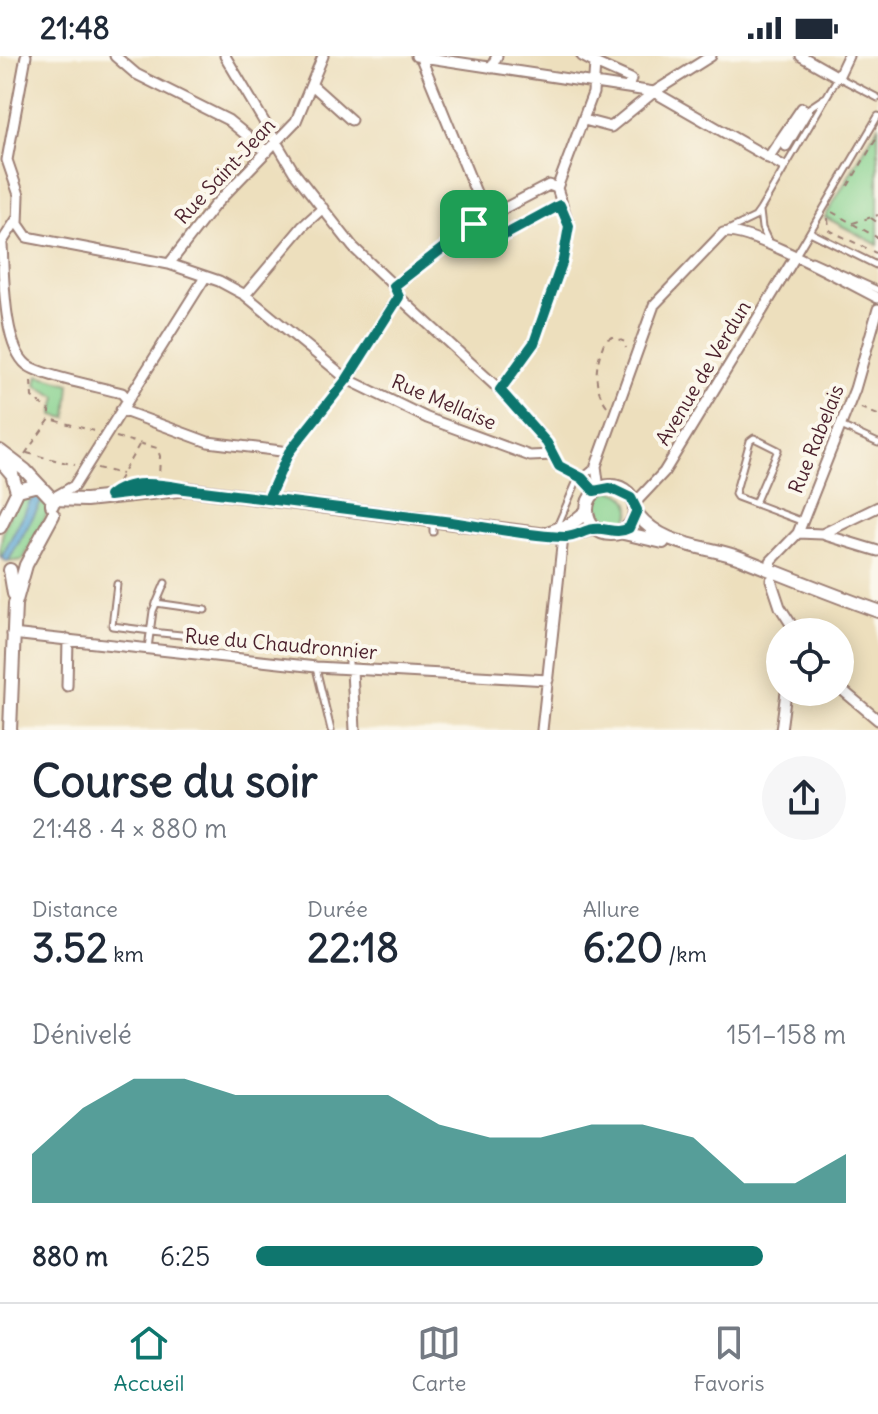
<!DOCTYPE html>
<html lang="fr">
<head>
<meta charset="utf-8">
<style>
	body { margin:0; font-family:Delius,sans-serif; background:#f6f6f7; color:#1f2937; height:100vh; display:flex; flex-direction:column; font-size:30px; white-space:nowrap }
	* { box-sizing:border-box; margin:0 }
	p { font-size:26px; color:#747a83 }
	.icon { flex:none; width:44px; height:44px; fill:none; stroke:currentColor; stroke-width:2; stroke-linecap:round; stroke-linejoin:round }
	.map { position:relative; height:674px; overflow:hidden }
	.panel { display:flex; flex-direction:column; background:#fff; flex:1 }
	.panel>* { flex:none }
	.fabs { position:absolute; left:766px; top:562px; display:grid; gap:16px }
	.fabs a { display:grid; place-items:center; width:88px; height:88px; border-radius:50%; background:#fff; box-shadow:0 4px 20px #0003; font-size:40px }
	.pin { position:absolute; display:grid; place-items:center; width:68px; height:68px; color:#fff; margin:-34px; border-radius:16px; box-shadow:0 4px 12px #0006 }
	.round { display:grid; place-items:center; flex:none; width:84px; height:84px; border-radius:42px; background:#f6f6f7 }
	.overview { display:flex; align-items:center; justify-content:space-between; height:136px; padding:0 32px }
	h1 { font-size:44px; font-weight:800; line-height:60px }
	.metrics { display:grid; grid-template-columns:repeat(3,1fr); gap:12px; height:136px; padding:8px 32px }
	.metrics div { display:grid; align-content:center }
	.metrics b { font-size:40px; font-weight:800 }
	.metrics small { font-size:22px; font-weight:400 }
	.metrics p { font-size:22px }
	.chart { height:224px; padding:16px 32px }
	.chart p { display:flex; justify-content:space-between }
	.chart svg { width:100%; height:144px; margin-top:8px; fill:#0f766e; opacity:.7 }
	ul { padding:0 32px; list-style:none; font-size:26px }
	li { display:grid; grid-template-columns:128px 96px 1fr; align-items:center; height:60px }
	li i { height:20px; border-radius:10px; background:#0f766e }
	.status { display:flex; justify-content:space-between; align-items:center; height:56px; padding:0 40px; background:#fff; direction:ltr }
	.status svg { height:22px; fill:currentColor }
	.tabs { display:flex; justify-content:space-around; align-items:center; height:112px; border-top:2px solid #e0e1e3; background:#fff; font-size:22px; color:#747a83 }
	.tabs a { display:grid; justify-items:center; gap:4px }
	.tabs .on { color:#0f766e }
	.map>svg:first-child { display:block }
	.green { fill:#88d28f; stroke:#69785d; stroke-width:2 }
	.water { fill:#5aa7d3; stroke:#52637f; stroke-width:2 }
	.lines { fill:none; stroke-linecap:round; stroke-linejoin:round }
	.lane-casing { stroke:#9c7f74; stroke-width:9 }
	.street-casing { stroke:#9c7f74; stroke-width:13 }
	.secondary-casing { stroke:#9c7f74; stroke-width:16 }
	.path { stroke:#9c7f74; stroke-width:2; stroke-dasharray:6 6; stroke-linecap:butt }
	.lane { stroke:#fff; stroke-width:5 }
	.street { stroke:#fff; stroke-width:9 }
	.secondary { stroke:#fff; stroke-width:12 }
	.route-casing { stroke:#fff; stroke-width:16 }
	.route { stroke:#0f766e; stroke-width:10 }
	.labels { text-anchor:middle; stroke-width:8; stroke-linejoin:round; paint-order:stroke }
	.street-label { font-size:20px; fill:#4a1f2b; stroke:#fbf7ec }
</style>
</head>
<body>
<div class="status"><b>21:48</b><svg viewBox="0 0 49 12"><path d="M0 12V9h3v3zM5 12V6h3v6zM10 12V3h3v9zM15 12V0h3v12zM26 1h20v11H26zM47 4h2v5h-2z"/></svg></div>
<div class="map">
<svg width="878" height="674" viewBox="0 0 878 674">
	<rect width="100%" height="100%" fill="#fbf7ec"/>
	<filter id="ink" filterUnits="userSpaceOnUse"><feTurbulence type="fractalNoise" baseFrequency=".0125" numOctaves="2"/><feDisplacementMap in="SourceGraphic" scale="16" xChannelSelector="R" yChannelSelector="G"/><feConvolveMatrix kernelMatrix="1 2 1 2 8 2 1 2 1" color-interpolation-filters="sRGB"/></filter>
	<filter id="wash" filterUnits="userSpaceOnUse"><feTurbulence type="fractalNoise" baseFrequency=".006" numOctaves="4" result="noise"/><feDisplacementMap in="SourceGraphic" scale="32" xChannelSelector="R" yChannelSelector="G"/><feGaussianBlur stdDeviation="1.8" result="paint"/><feColorMatrix in="noise" values="0 0 0 0 0 0 0 0 0 0 0 0 0 0 0 0 0 1.4 0 .05"/><feComposite in="paint" operator="in"/></filter>
	<g filter="url(#wash)">
		<rect width="100%" height="100%" fill="#eddfbd"/>
		<path class="green" d="M 878,70 L 878,189 L 825,161 Z
			M 38,319 L 70,328 L 67,362 L 53,359 L 57,341 L 36,329 Z
			M592 454a19 19 0 1 1 38 0a19 19 0 1 1-38 0Z
			M 36,438 L 47,447 L 47,458 L 23,504 L 8,506 L 0,500 C 0,479 11,437 36,438 Z"/>
		<path class="water" d="M 34,438 L 43,443 L 8,506 L 1,502 Z"/>
	</g>
	<g filter="url(#ink)">
		<g class="lines">
			<g class="lane-casing">
				<path id="lane" d="M 803,56 L 824,42
					M 760,155 L 762,172 L 769,187
					M 728,174 L 755,161 L 760,154 L 838,21 L 878,42
					M 810,176 L 878,210
					M 795,201 L 878,60
					M 812,204 L 878,234
					M 841,370 L 878,387
					M 113,437 C 128,427 146,426 164,431
					M 755,447 L 778,394 L 754,382 L 750,385 L 735,438 L 737,441 L 801,465
					M 556,473 L 576,427 L 596,410
					M 433,476 L 433,464
					M 117,528 L 112,570 L 151,575
					M 156,547 L 205,554
					M 151,576 L 201,581
					M 148,592 L 153,555 L 165,527
					M 316,612 L 331,674
					M 349,612 L 349,593"/>
			</g>
			<g class="street-casing">
				<path id="street" d="M 26,0 L 7,104 L 19,139 L 18,168 L 27,181 L 169,208 L 219,225 L 245,239 L 347,323 L 427,362 L 530,400 L 552,399
					M 115,0 L 136,18 L 228,64 L 267,96
					M 225,0 L 294,116 L 353,191 L 394,230 L 399,241 L 500,334 L 547,387 L 559,410 L 582,422 L 594,435
					M 416,0 L 654,36 L 783,110
					M 582,0 L 595,7
					M 801,0 L 838,21 L 848,0
					M 421,2 L 486,161
					M 491,12 L 497,0
					M 312,29 L 351,64
					M 584,64 L 611,71 L 654,36 L 711,0
					M 786,90 L 807,55
					M 768,102 L 802,52
					M 557,132 L 593,37 L 595,7 L 631,23 L 628,32
					M 474,168 L 477,181 L 488,188 L 560,149
					M 0,189 L 17,163
					M 2,189 C 4,218 3,290 27,309 C 41,320 101,331 122,337 L 127,343
					M 169,208 L 214,150 L 296,65 L 323,0
					M 394,230 L 474,168 L 549,129 L 557,132
					M 245,239 L 303,170 L 323,152
					M 500,334 L 534,287 L 563,204 L 569,170 L 557,132
					M 121,354 L 208,386 L 289,396
					M 599,433 L 596,410 L 654,249 L 723,177 C 745,169 852,229 878,242
					M 53,442 L 74,430 L 204,223
					M 268,443 L 289,396 L 347,323 L 399,241
					M 635,447 L 664,416 L 795,201
					M 798,477 L 822,478 L 878,451
					M 825,479 L 878,495
					M 772,515 L 771,505 L 798,477 L 855,333 L 878,253
					M 771,524 L 780,551 L 796,576
					M 12,578 L 316,611 L 548,624
					M 352,614 L 355,674
					M 67,630 L 68,583
					M 840,632 L 878,664
					M 542,674 L 563,481
					M 781,674 L 786,636"/>
			</g>
			<g class="secondary-casing">
				<path id="secondary" d="M 0,395 L 25,414 L 52,443 L 52,449
					M 0,404 L 12,418 L 17,435
					M587 454a24 24 0 1 1 48 0a24 24 0 1 1-48 0Z
					M 52,443 L 86,444 L 187,433 L 563,481 L 596,472
					M 637,458 C 665,493 705,488 743,503 C 788,521 833,539 878,555
					M 0,471 L 18,434 L 38,429
					M 619,476 L 663,486
					M 547,477 L 570,469 L 586,456
					M 10,514 L 14,538
					M 10,674 L 15,548 L 26,509 L 53,459"/>
			</g>
			<path class="path" d="M 848,130 L 878,80
				M 832,156 L 878,182
				M 828,162 L 829,174 L 878,198
				M 871,162 L 878,167
				M 853,167 L 878,159
				M 31,325 L 32,341 L 50,355 L 50,362
				M 607,350 C 591,328 596,307 605,284 L 613,281 L 625,286 L 626,292
				M 861,352 L 878,359
				M 116,381 L 157,392 L 160,400 L 159,422
				M 27,397 L 75,409
				M 25,398 L 50,363 L 94,375
				M 97,412 L 122,418
				M 118,425 L 139,389"/>
			<use href="#lane" class="lane"/>
			<use href="#street" class="street"/>
			<use href="#secondary" class="secondary"/>
		</g>
	</g>
	<g class="lines" filter="url(#ink)">
		<g class="route-casing">
			<path id="route" d="M 474,168 L 394,230 L 399,241 L 347,323 L 289,396 L 268,443 L 176,432 L 109,440 C 132,420 168,430 195,434 C 278,444 361,454 444,465 C 483,470 525,480 565,481 C 576,481 584,474 594,473 C 606,471 616,479 629,472 L 637,454 L 631,442 L 610,432 L 594,435 L 582,422 L 559,410 L 547,387 L 500,334 L 534,287 L 563,204 L 569,170 L 560,149 L 488,188 L 477,181 L 474,168"/>
		</g>
		<use href="#route" class="route"/>
	</g>
	<g class="labels">
		<g class="street-label">
			<text transform="translate(225 115) rotate(-47)" y="7">Rue Saint-Jean</text>
			<text transform="translate(703 317) rotate(-59)" y="7">Avenue de Verdun</text>
			<text transform="translate(444 346) rotate(23)" y="7">Rue Mellaise</text>
			<text transform="translate(816 383) rotate(-68)" y="7">Rue Rabelais</text>
			<text transform="translate(281 588) rotate(5)" y="7">Rue du Chaudronnier</text>
		</g>
	</g>
</svg>
<div class="fabs">
<a><svg class="icon" aria-label="locate" viewBox="0 0 24 24"><circle cx="12" cy="12" r="6"/><path d="M12 2v4M12 18v4M2 12h4M18 12h4"/></svg></a>
</div>
<div class="pin" style="left:474px;top:168px;background:#1e9e55"><svg class="icon" aria-label="arrive" viewBox="0 0 24 24"><path d="M6 21V4h12l-3 4 3 4H6"/></svg></div>
</div>
<section class="panel">
<div class="overview"><div><h1>Course du soir</h1><p>21:48 · 4 × 880 m</p></div><a class="round"><svg class="icon" aria-label="share" viewBox="0 0 24 24"><path d="M12 15V3M7 8l5-5 5 5M5 13v7h14v-7"/></svg></a></div>
<div class="metrics">
<div><p>Distance</p><b>3.52<small> km</small></b></div>
<div><p>Durée</p><b>22:18</b></div>
<div><p>Allure</p><b>6:20<small> /km</small></b></div>
</div>
<div class="chart"><p><span>Dénivelé</span>151–158 m</p>
<svg viewBox="0 0 160 44" preserveAspectRatio="none"><path d="M0 44V29L10 15L20 6L30 6L40 11L50 11L60 11L70 11L80 20L90 24L100 24L110 20L120 20L130 24L140 38L150 38L160 29V44z"/></svg>
</div>
<ul>
<li><b>880 m</b>6:25<i style="width:86%"></i></li>
</ul>
</section>
<nav class="tabs">
<a class="on"><svg class="icon" aria-label="home" viewBox="0 0 24 24"><path d="M3 11l9-7 9 7M6 9v11h12V9"/></svg>Accueil</a>
<a><svg class="icon" aria-label="map" viewBox="0 0 24 24"><path d="M3 6l6-2 6 2 6-2v14l-6 2-6-2-6 2zM9 4v14M15 6v14"/></svg>Carte</a>
<a><svg class="icon" aria-label="saved" viewBox="0 0 24 24"><path d="M7 4h10v16l-5-4-5 4z"/></svg>Favoris</a>
</nav>
</body>
</html>
